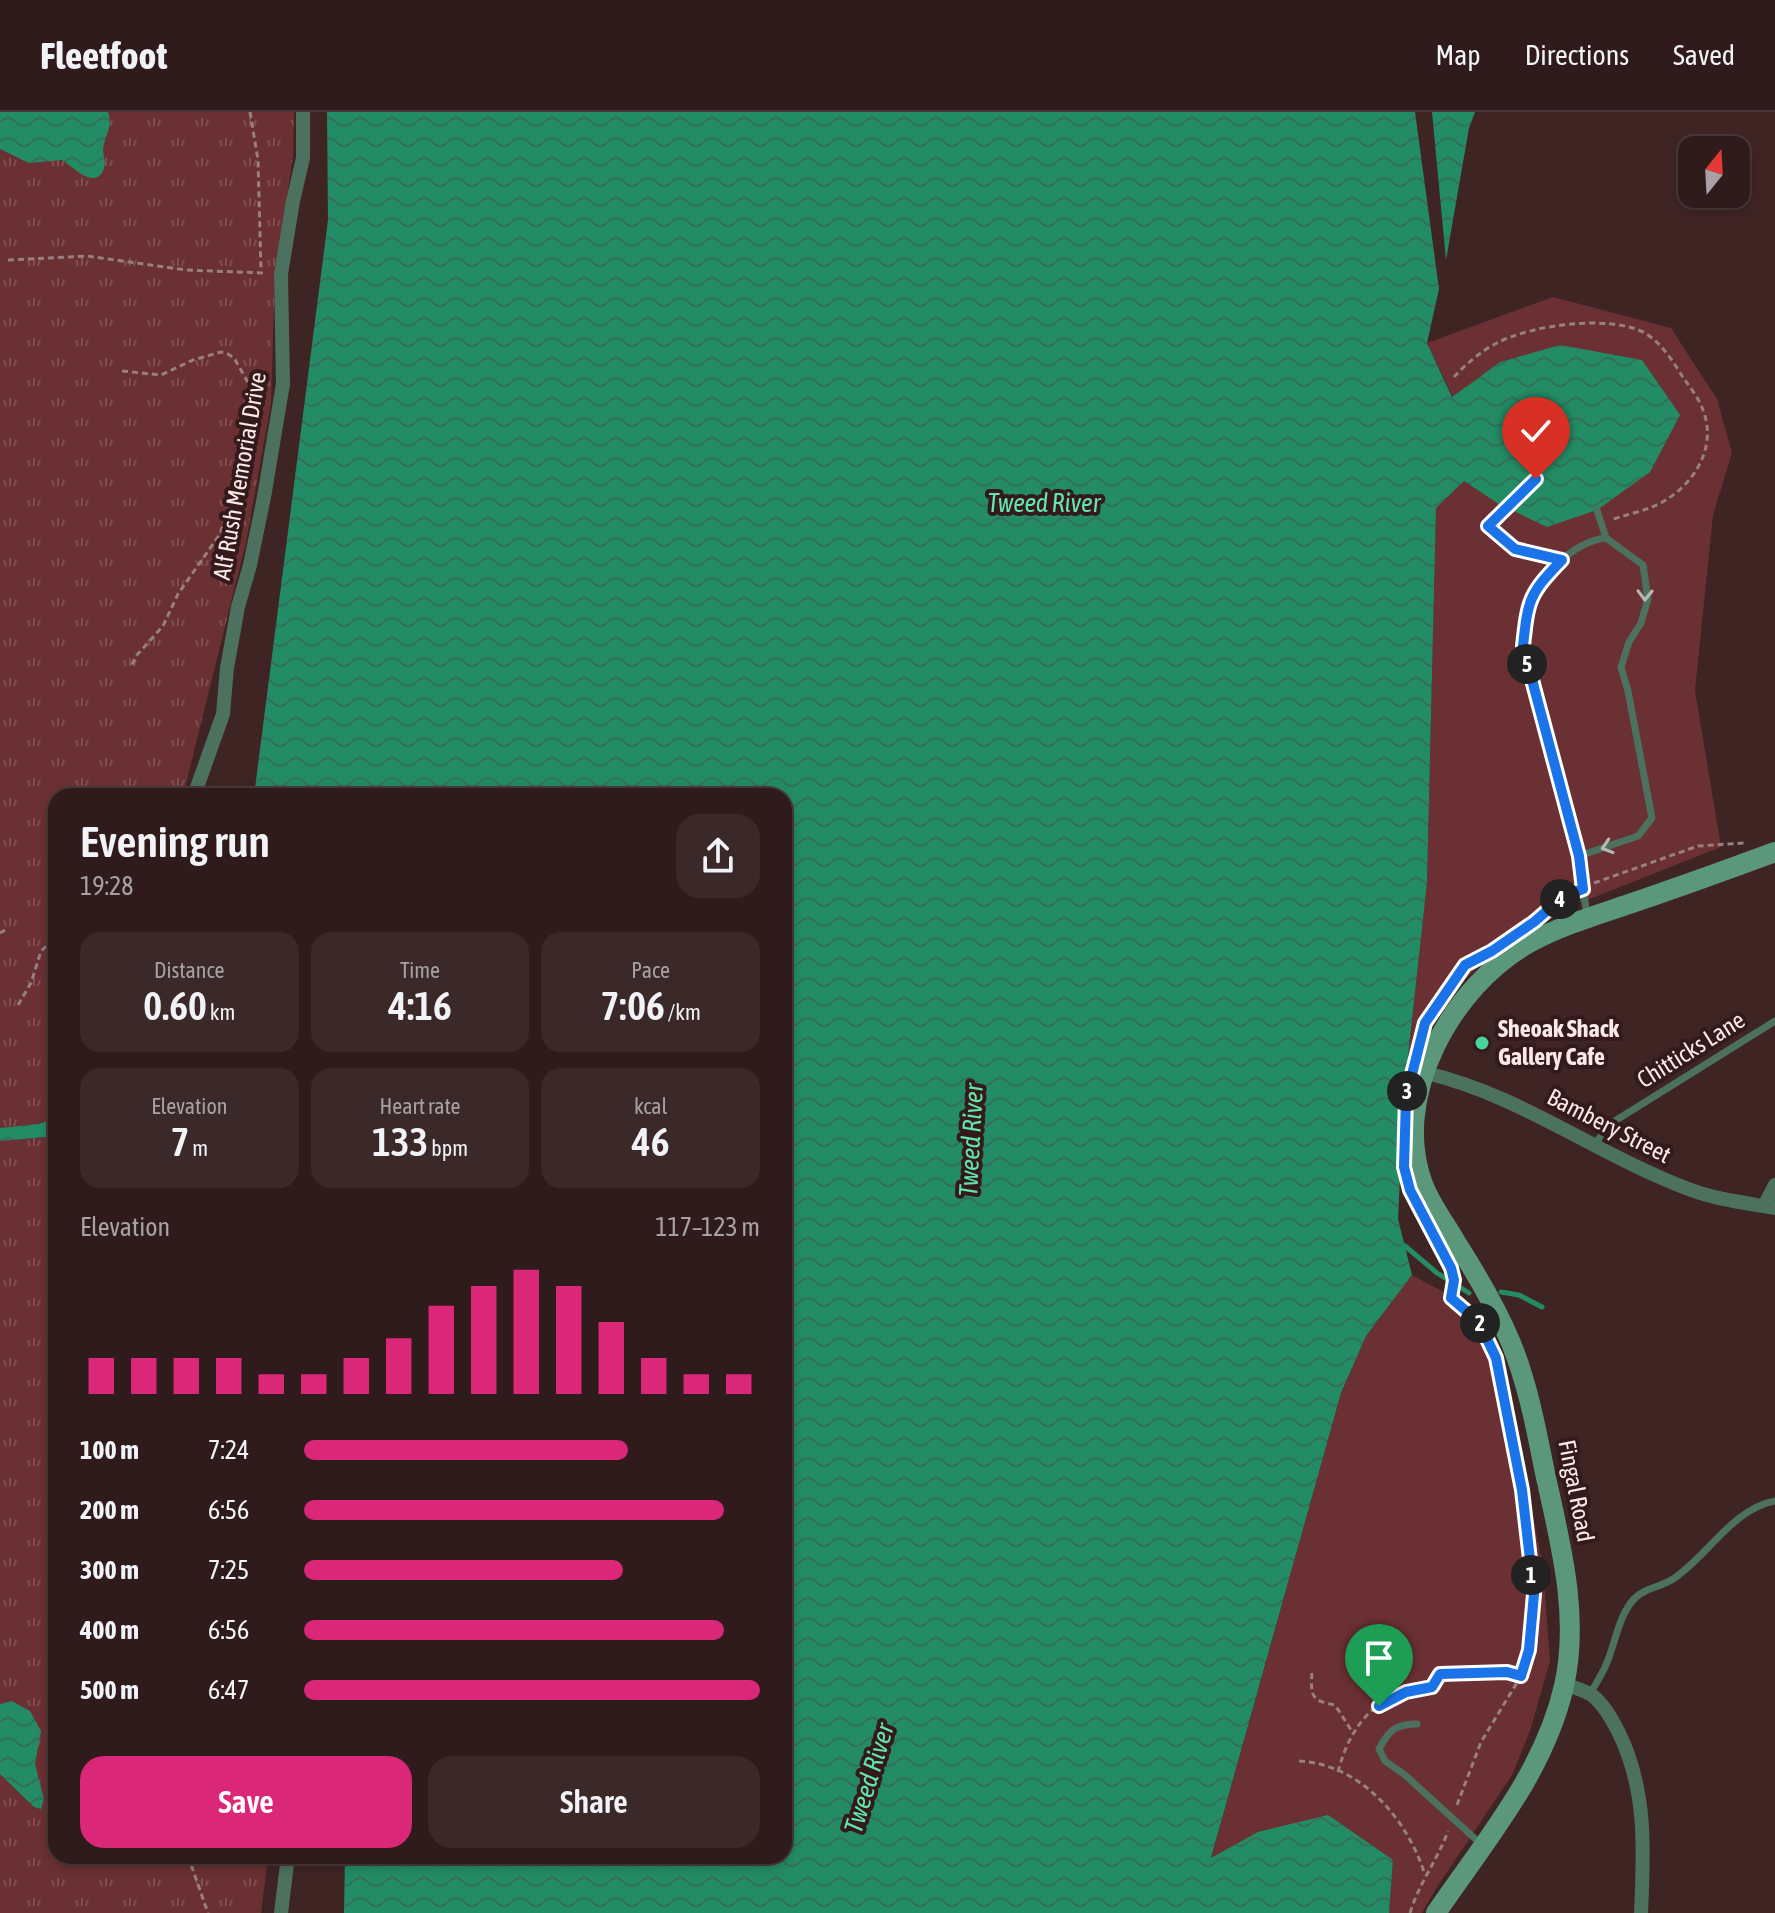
<!DOCTYPE html>
<html lang="en">
<head>
<meta charset="utf-8">
<style>
	body { margin:0; font-family:"Asap Condensed",sans-serif; background:#3b2828; color:#f1f3f6; height:100vh; display:flex; flex-direction:column; font-size:30px; white-space:nowrap }
	* { box-sizing:border-box; margin:0 }
	p { font-size:26px; color:#a7a1a3 }
	.icon { flex:none; width:44px; height:44px; fill:none; stroke:currentColor; stroke-width:2; stroke-linecap:round; stroke-linejoin:round }
	.map { position:relative; flex:1; overflow:hidden }
	.sheet { position:absolute; left:48px; top:676px; width:744px; height:1076px; display:flex; flex-direction:column; background:#2f1b1b; border-radius:24px; box-shadow:0 4px 12px #0003,0 0 0 2px #4a393a }
	.sheet>* { flex:none }
	.needle { width:52px; rotate:18deg }
	.tools { position:absolute; left:1678px; top:24px; display:grid; gap:16px }
	.tools a { display:grid; place-items:center; width:72px; height:72px; border-radius:16px; background:#2f1b1b; box-shadow:0 4px 12px #0003,0 0 0 2px #4a393a; font-size:40px }
	.pin { position:absolute; display:grid; place-items:center; width:68px; height:68px; color:#fff; margin:-82px -34px; border-radius:50% 50% 50% 0; rotate:-45deg; box-shadow:0 0 8px #0007 }
	.pin .icon { rotate:45deg }
	.km { position:absolute; width:40px; height:40px; margin:-20px; border-radius:50%; background:#222; color:#fff; font-size:22px; line-height:40px; text-align:center }
	.round { display:grid; place-items:center; flex:none; width:84px; height:84px; border-radius:24px; background:#3b2828 }
	.head { display:flex; align-items:center; justify-content:space-between; height:136px; padding:0 32px }
	h1 { font-size:44px; font-weight:600; line-height:60px }
	.metrics { display:grid; grid-template-columns:repeat(3,1fr); gap:12px; height:136px; padding:8px 32px }
	.metrics div { display:grid; align-content:center; border-radius:20px; background:#3b2828; text-align:center }
	.metrics b { font-size:40px; font-weight:600 }
	.metrics small { font-size:22px; font-weight:400 }
	.metrics p { font-size:22px }
	.chart { height:224px; padding:16px 32px }
	.chart p { display:flex; justify-content:space-between }
	.chart svg { width:100%; height:144px; margin-top:8px; stroke:#db2777; stroke-width:6 }
	.button { display:flex; gap:16px; margin-top:auto; padding:16px 32px }
	.button a { flex:1; height:92px; border-radius:24px; background:#db2777; color:#fff; font-size:32px; font-weight:600; line-height:92px; text-align:center }
	.button a+a { background:#3b2828; color:#f1f3f6 }
	ul { padding:0 32px; list-style:none; font-size:26px }
	li { display:grid; grid-template-columns:128px 96px 1fr; align-items:center; height:60px }
	li i { height:20px; border-radius:10px; background:#db2777 }
	header { display:flex; align-items:center; gap:48px; box-sizing:border-box; height:112px; padding:0 40px; background:#2f1b1b; border-bottom:2px solid #4a393a }
	header strong { font-size:38px }
	nav { display:flex; gap:44px; margin-inline-start:auto; font-size:28px }
	.map>svg:first-child { display:block }
	.grass { fill:url(#grass-tufts) }
	.green { fill:#6b3033 }
	.water { fill:url(#water-waves) }
	.lines { fill:none; stroke-linecap:round; stroke-linejoin:round }
	.stream { stroke:#238c65; stroke-width:5 }
	.path { stroke:#97807f; stroke-width:3; stroke-dasharray:6 4; stroke-linecap:butt }
	.lane { stroke:#4c715f; stroke-width:7 }
	.street { stroke:#4c715f; stroke-width:14 }
	.secondary { stroke:#5b977b; stroke-width:20 }
	.oneway { stroke:#b5b9b1 }
	.route-casing { stroke:#fff; stroke-width:16 }
	.route { stroke:#1a73e8; stroke-width:10 }
	.poi-dot { fill:#49d49c; stroke:#341a1b; stroke-width:3 }
	.labels { text-anchor:middle; stroke-width:8; stroke-linejoin:round; paint-order:stroke }
	.street-label { font-size:24px; fill:#fbe9e8; stroke:#341a1b }
	.poi-label { font-size:24px; font-weight:bold; fill:#fbe9e8; stroke:#341a1b; text-anchor:start }
	.water-label { font-size:26px; font-style:italic; fill:#61e6ae; stroke:#341a1b }
</style>
</head>
<body>
<header>
<strong>Fleetfoot</strong>
<nav><a>Map</a><a>Directions</a><a>Saved</a></nav>
</header>
<div class="map">
<svg width="1775" height="1801" viewBox="0 0 1775 1801">
	<defs>
		<pattern id="grass-tufts" width="24" height="20" patternUnits="userSpaceOnUse" patternTransform="scale(2)"><rect width="24" height="20" fill="#6b3033"/><path d="M3 7l-1-3M5 7V3M7 7l1-3M15 17l-1-3M17 17v-4M19 17l1-3" fill="none" stroke="#814e51"/></pattern>
		<pattern id="water-waves" width="16" height="10" patternUnits="userSpaceOnUse" patternTransform="scale(2)"><rect width="16" height="10" fill="#238c65"/><path d="M0 5q4-4 8 0t8 0" fill="none" stroke="#337059"/></pattern>
	</defs>
	<rect width="100%" height="100%" fill="#3f2424"/>
	<path class="grass" d="M 0,0 L 294,0 L 293,45 L 275,161 L 271,291 L 246,430 L 183,684 L 56,684 L 56,1744 L 268,1744 L 261,1801 L 0,1801 Z"/>
	<path class="green" d="M 1553,185 L 1671,216 L 1717,287 L 1732,341 L 1713,403 L 1695,579 L 1721,735 L 1572,794 L 1508,828 L 1444,887 L 1404,981 L 1427,771 L 1436,396 L 1464,369 L 1497,391 L 1500,250 L 1453,285 L 1427,231 Z
		M 1412,1163 L 1464,1191 L 1484,1208 L 1504,1260 L 1543,1455 L 1550,1549 L 1530,1619 L 1512,1663 L 1437,1775 L 1422,1801 L 1389,1801 L 1393,1747 L 1211,1747 L 1341,1281 L 1366,1224 Z"/>
	<path class="water" d="M 0,0 L 108,0 C 113,16 105,22 103,37 C 103,43 106,50 104,56 C 96,80 72,54 62,48 L 29,51 L 0,37 Z
		M 327,0 L 1415,0 L 1439,177 L 1427,231 L 1452,285 L 1500,250 L 1560,233 L 1642,248 L 1680,303 L 1650,360 L 1597,398 L 1547,415 L 1497,391 L 1464,369 L 1436,396 L 1427,771 L 1404,981 L 1398,1107 L 1412,1163 L 1366,1224 L 1341,1281 L 1211,1746 L 1258,1720 L 1328,1703 L 1393,1748 L 1389,1801 L 344,1801 L 345,1744 L 784,1744 L 784,684 L 254,684 L 328,108 Z
		M 1432,0 L 1475,0 L 1469,16 L 1446,148 Z
		M 56,1006 L 56,1024 L 0,1029 L 0,1016 L 39,1012 Z
		M 12,1589 L 30,1599 L 41,1619 L 35,1652 L 44,1687 L 41,1697 L 34,1695 L 0,1662 L 0,1592 Z"/>
	<g class="lines">
		<path class="stream" d="M 1405,1134 L 1437,1161 L 1469,1181
			M 1501,1180 L 1519,1183 L 1542,1195"/>
		<path class="path" d="M 250,0 L 258,48 L 261,159
			M 8,148 L 87,144 L 186,158 L 264,161
			M 122,259 L 161,263 L 193,248 L 221,240 L 228,242 L 234,246 L 253,279 L 258,299 L 253,330 L 233,363 L 230,391 L 220,422 L 178,482 L 163,514 L 136,544 L 132,553
			M 1454,265 C 1466,252 1481,239 1497,231 C 1531,213 1609,202 1645,221 C 1662,231 1674,251 1684,267 C 1691,276 1699,287 1703,298 C 1719,339 1689,380 1652,395 C 1639,400 1625,403 1611,408
			M 1536,367 L 1488,414 L 1515,437 L 1547,445
			M 1594,771 L 1698,734 L 1744,731
			M 1541,804 L 1553,791 L 1573,781
			M 0,821 L 5,818
			M 1450,874 L 1465,853 L 1475,848
			M 18,893 L 31,871 L 41,839 L 56,826
			M 1453,1163 L 1451,1186 L 1481,1213
			M 1312,1561 C 1310,1586 1313,1589 1335,1593 L 1353,1621
			M 1299,1649 C 1361,1652 1408,1708 1425,1763
			M 1338,1660 C 1347,1624 1368,1589 1407,1580 C 1416,1577 1424,1578 1432,1575 L 1440,1562 L 1507,1560 L 1521,1564
			M 1457,1693 L 1481,1630 L 1521,1564 L 1529,1538 L 1534,1482 L 1522,1378 L 1496,1249
			M 188,1744 L 208,1801
			M 1410,1801 C 1419,1771 1437,1749 1448,1719"/>
		<path class="lane" d="M 1597,398 L 1606,426
			M 1579,744 L 1638,724 L 1652,706 L 1628,579 L 1621,555 L 1629,530 L 1641,511 L 1648,487 L 1643,453 L 1606,426 C 1578,429 1544,458 1532,483 C 1524,499 1524,517 1523,534 L 1579,744 L 1587,805
			M 1594,1033 L 1610,1012 L 1775,909
			M 1590,1582 C 1595,1573 1601,1564 1605,1555 C 1615,1534 1618,1504 1634,1487 C 1644,1476 1661,1475 1673,1467 C 1708,1444 1732,1397 1775,1389
			M 1417,1612 C 1396,1612 1389,1618 1379,1637 L 1385,1649 L 1405,1663 L 1482,1733"/>
		<path class="street" d="M 194,684 L 223,602 L 227,556 L 238,495 L 250,453 L 264,385 L 283,272 L 281,162 L 293,89 L 303,46 L 303,0
			M 1426,961 C 1521,983 1599,1044 1691,1078 C 1718,1088 1747,1091 1775,1096
			M 1764,1094 L 1775,1073
			M 1564,1572 C 1574,1576 1585,1578 1593,1584 C 1604,1593 1611,1606 1618,1619 C 1647,1677 1644,1738 1641,1801
			M 281,1801 L 288,1744"/>
		<path class="secondary" d="M 1436,1801 C 1485,1729 1544,1661 1564,1574 C 1580,1503 1560,1430 1545,1361 C 1536,1316 1528,1273 1511,1231 C 1496,1195 1477,1163 1456,1130 C 1445,1111 1431,1093 1423,1072 C 1390,985 1452,874 1529,831 C 1562,813 1600,802 1635,790 C 1682,774 1729,757 1775,740"/>
	</g>
	<defs><path id="oneway-chevron" d="M-2-3.5L2.5 0L-2 3.5" fill="none" stroke-width="1.6" stroke-linecap="round" stroke-linejoin="round" transform="scale(2)"/></defs>
	<g class="oneway">
		<use href="#oneway-chevron" transform="translate(1645 483) rotate(91)"/>
		<use href="#oneway-chevron" transform="translate(1607 735) rotate(162)"/>
	</g>
	<g class="lines">
		<g class="route-casing">
			<path id="route" d="M 1379,1594 L 1406,1580 L 1432,1575 L 1440,1562 L 1507,1560 L 1521,1564 L 1529,1538 L 1534,1482 L 1522,1378 L 1496,1246 L 1479,1210 L 1451,1186 L 1454,1168 L 1451,1156 L 1410,1078 L 1404,1055 L 1406,986 L 1425,911 L 1465,853 L 1492,839 L 1534,810 L 1564,784 L 1583,777 L 1579,744 L 1523,534 C 1528,487 1529,482 1562,448 L 1515,437 L 1488,414 L 1536,367"/>
		</g>
		<use href="#route" class="route"/>
	</g>
	<circle class="poi-dot" cx="1482" cy="931" r="8"/>
	<g class="labels">
		<g class="street-label">
			<text transform="translate(240 364) rotate(-80)" y="8">Alf Rush Memorial Drive</text>
			<text transform="translate(1691 938) rotate(-32)" y="8">Chitticks Lane</text>
			<text transform="translate(1609 1014) rotate(27)" y="8">Bambery Street</text>
			<text transform="translate(1576 1379) rotate(79)" y="8">Fingal Road</text>
		</g>
		<g class="poi-label">
			<text x="1498" y="925">Sheoak Shack<tspan x="1498" dy="28">Gallery Cafe</tspan></text>
		</g>
		<g class="water-label">
			<text x="1044" y="400">Tweed River</text>
			<text transform="translate(971 1028) rotate(-87)" y="9">Tweed River</text>
			<text transform="translate(869 1666) rotate(-73)" y="9">Tweed River</text>
		</g>
	</g>
</svg>
<div class="tools">
<a><svg class="needle" viewBox="-14 -14 28 28"><path d="M0-13l5 13h-10z" fill="#e53935"/><path d="M0 13l5-13h-10z" fill="#a7a1a3"/></svg></a>
</div>
<div class="pin" style="left:1379px;top:1594px;background:#1e9e55"><svg class="icon" aria-label="arrive" viewBox="0 0 24 24"><path d="M6 21V4h12l-3 4 3 4H6"/></svg></div>
<div class="pin" style="left:1536px;top:367px;background:#d93025"><svg class="icon" aria-label="check" viewBox="0 0 24 24"><path d="M5 12l5 5 9-10"/></svg></div>
<b class="km" style="left:1531px;top:1463px">1</b>
<b class="km" style="left:1480px;top:1211px">2</b>
<b class="km" style="left:1407px;top:979px">3</b>
<b class="km" style="left:1560px;top:787px">4</b>
<b class="km" style="left:1527px;top:552px">5</b>
<section class="sheet">
<div class="head"><div><h1>Evening run</h1><p>19:28</p></div><a class="round"><svg class="icon" aria-label="share" viewBox="0 0 24 24"><path d="M12 15V3M7 8l5-5 5 5M5 13v7h14v-7"/></svg></a></div>
<div class="metrics">
<div><p>Distance</p><b>0.60<small> km</small></b></div>
<div><p>Time</p><b>4:16</b></div>
<div><p>Pace</p><b>7:06<small> /km</small></b></div>
</div>
<div class="metrics">
<div><p>Elevation</p><b>7<small> m</small></b></div>
<div><p>Heart rate</p><b>133<small> bpm</small></b></div>
<div><p>kcal</p><b>46</b></div>
</div>
<div class="chart"><p><span>Elevation</span>117–123 m</p>
<svg viewBox="0 0 160 44" preserveAspectRatio="none"><path d="M5 44V33M15 44V33M25 44V33M35 44V33M45 44V38M55 44V38M65 44V33M75 44V27M85 44V17M95 44V11M105 44V6M115 44V11M125 44V22M135 44V33M145 44V38M155 44V38"/></svg>
</div>
<ul>
<li><b>100 m</b>7:24<i style="width:71%"></i></li>
<li><b>200 m</b>6:56<i style="width:92%"></i></li>
<li><b>300 m</b>7:25<i style="width:70%"></i></li>
<li><b>400 m</b>6:56<i style="width:92%"></i></li>
<li><b>500 m</b>6:47<i style="width:100%"></i></li>
</ul>
<div class="button"><a>Save</a><a>Share</a></div>
</section>
</div>
</body>
</html>
